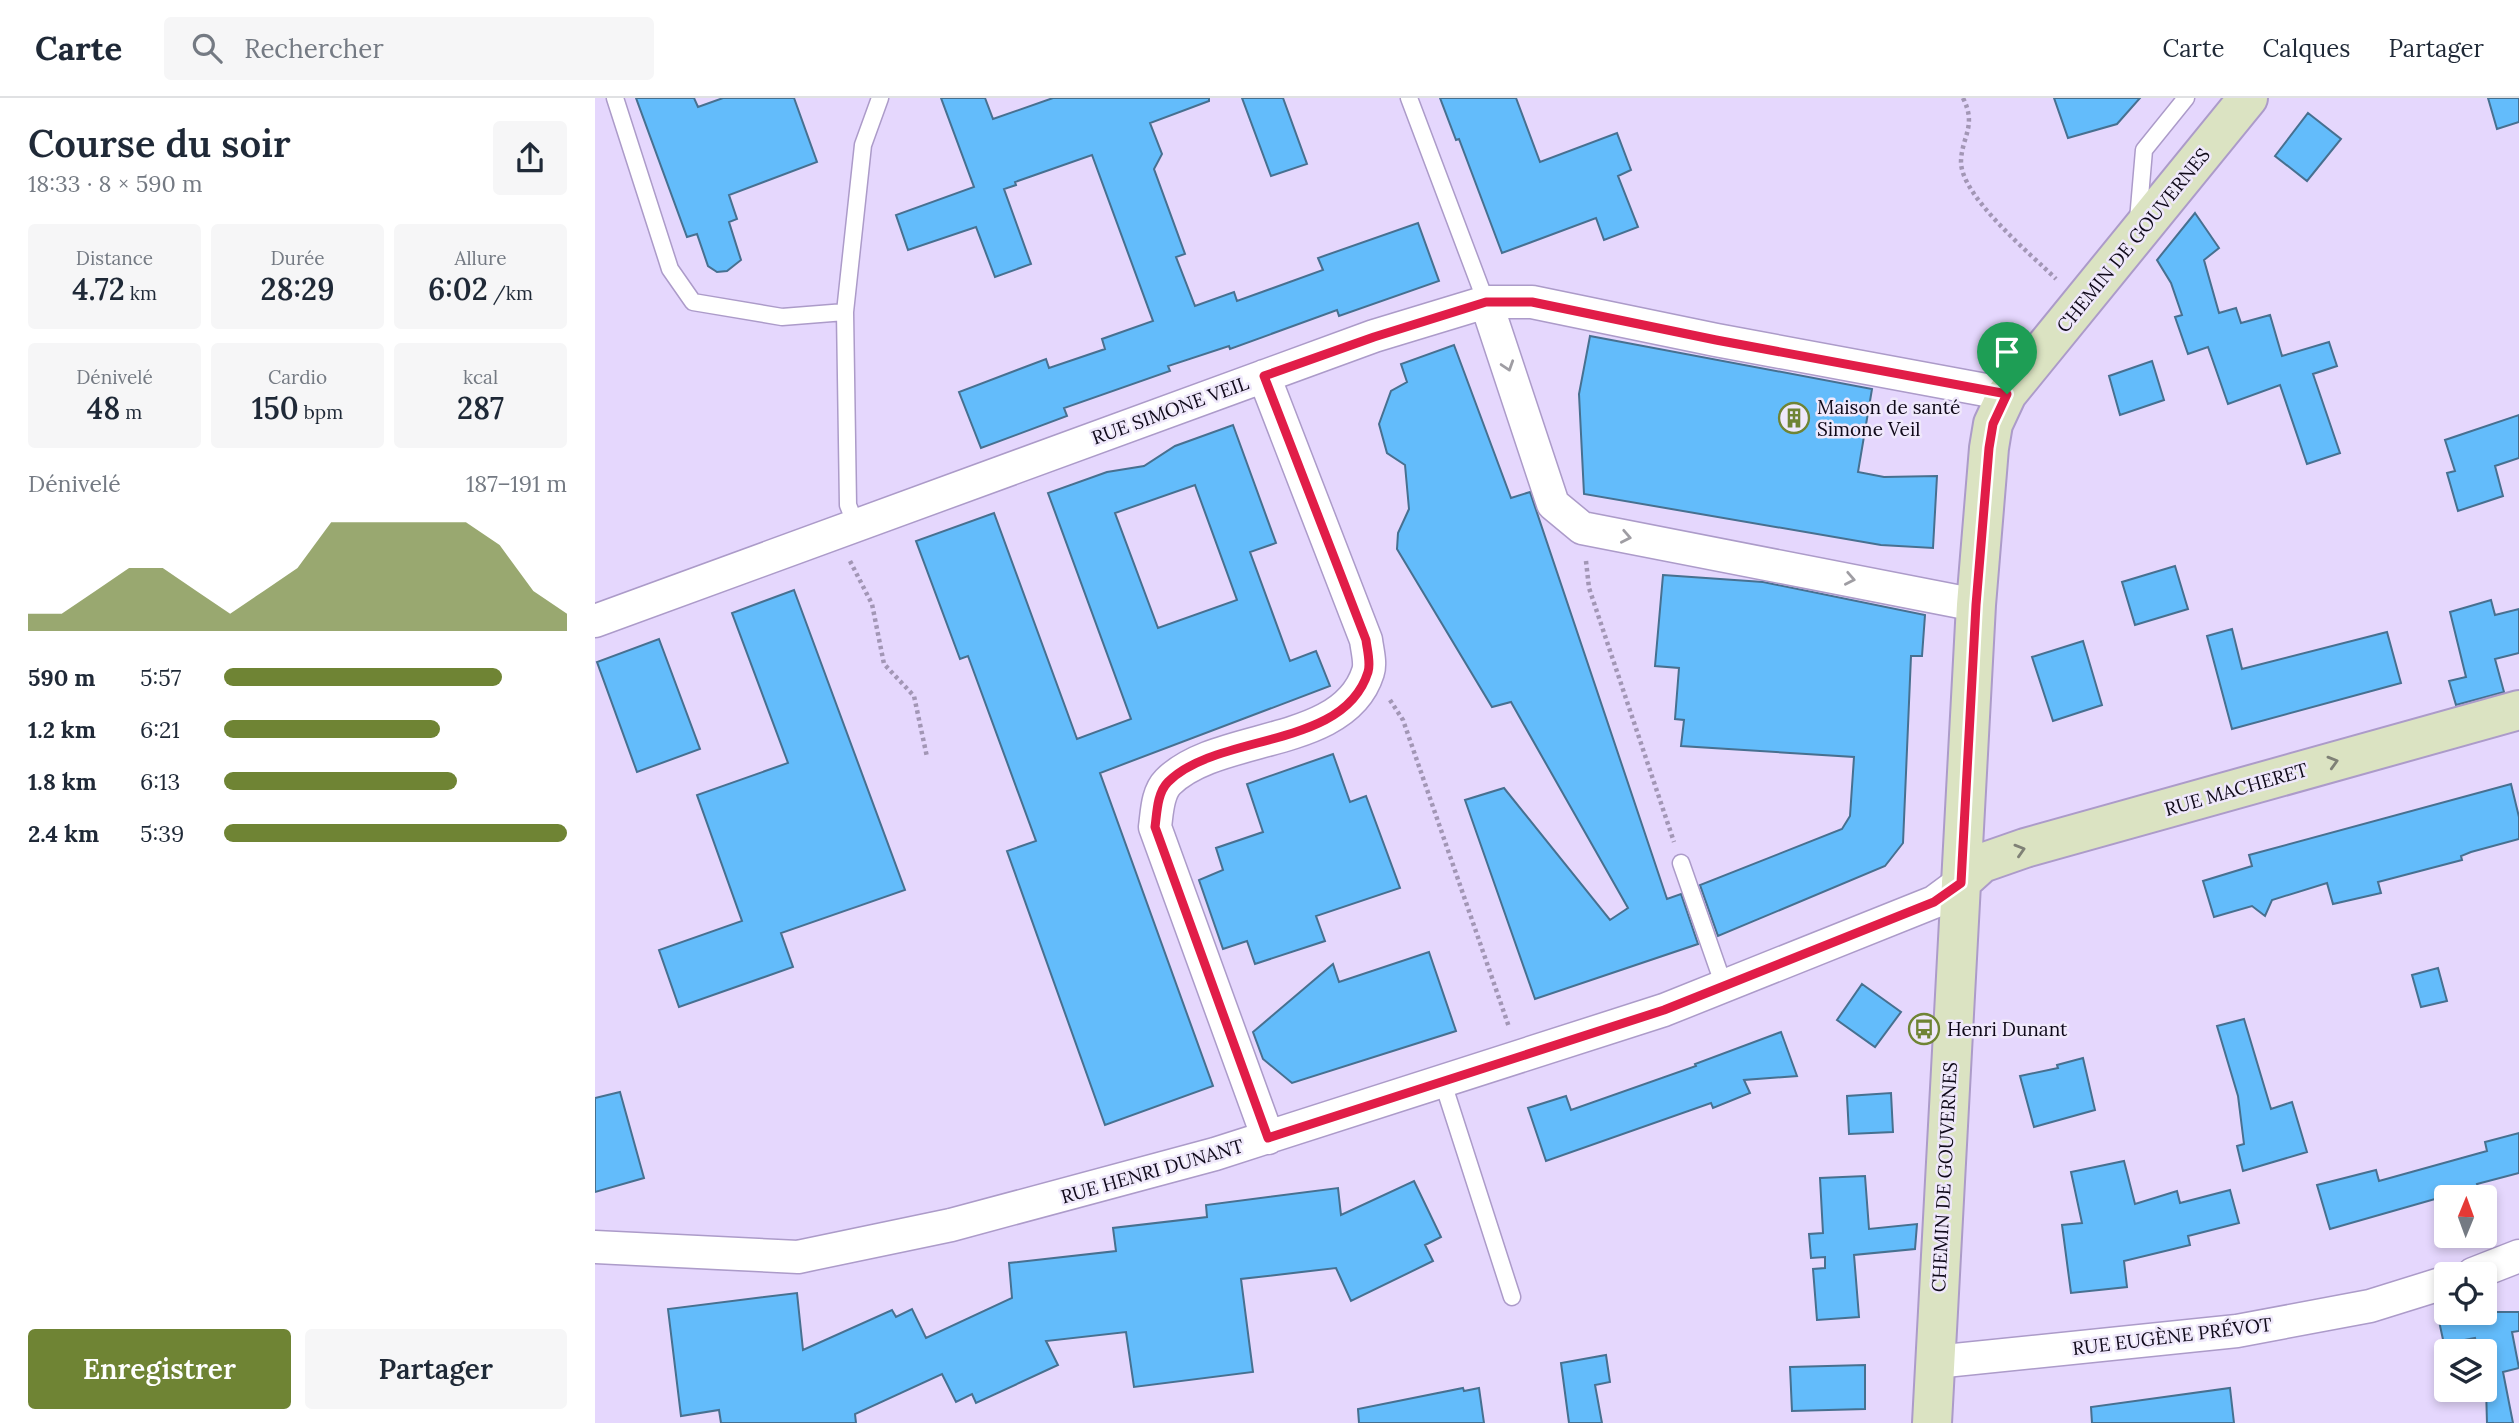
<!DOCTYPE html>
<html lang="fr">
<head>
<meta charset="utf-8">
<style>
	body { margin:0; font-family:Lora,serif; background:#f6f6f7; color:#1f2937; height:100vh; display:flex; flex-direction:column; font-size:26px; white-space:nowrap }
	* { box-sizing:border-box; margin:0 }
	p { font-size:23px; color:#747a83 }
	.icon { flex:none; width:38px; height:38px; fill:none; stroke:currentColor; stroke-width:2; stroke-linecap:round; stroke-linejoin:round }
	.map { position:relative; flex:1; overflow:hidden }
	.panel { display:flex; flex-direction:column; background:#fff; width:595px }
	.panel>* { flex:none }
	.needle { width:46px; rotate:1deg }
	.fabs { position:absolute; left:1839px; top:1087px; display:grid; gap:14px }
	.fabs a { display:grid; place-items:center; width:63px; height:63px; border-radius:7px; background:#fff; box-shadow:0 4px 10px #0003; font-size:35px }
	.pin { position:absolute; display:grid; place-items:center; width:60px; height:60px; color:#fff; margin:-72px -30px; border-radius:50% 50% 50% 0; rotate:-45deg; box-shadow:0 0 7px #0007 }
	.pin .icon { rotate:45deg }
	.round { display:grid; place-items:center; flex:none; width:74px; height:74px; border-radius:7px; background:#f6f6f7 }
	.overview { display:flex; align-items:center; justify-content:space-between; height:119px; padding:0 28px }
	h1 { font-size:38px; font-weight:600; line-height:52px }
	.figures { display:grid; grid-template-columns:repeat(3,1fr); gap:10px; height:119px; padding:7px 28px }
	.figures div { display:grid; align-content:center; border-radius:7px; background:#f6f6f7; text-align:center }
	.figures b { font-size:30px; font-weight:600 }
	.figures small { font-size:19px; font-weight:400 }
	.figures p { font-size:19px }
	.chart { height:196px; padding:14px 28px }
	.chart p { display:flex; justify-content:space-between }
	.chart svg { width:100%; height:126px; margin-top:7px; fill:#6f8434; opacity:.7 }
	.button { display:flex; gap:14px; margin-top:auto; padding:14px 28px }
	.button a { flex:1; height:80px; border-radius:7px; background:#6f8434; color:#fff; font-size:28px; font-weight:600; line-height:80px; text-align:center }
	.button a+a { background:#f6f6f7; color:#1f2937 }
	ul { padding:0 28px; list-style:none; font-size:23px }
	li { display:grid; grid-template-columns:112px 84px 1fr; align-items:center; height:52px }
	li i { height:18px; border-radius:9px; background:#6f8434 }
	header { display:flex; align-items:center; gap:42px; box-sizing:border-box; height:98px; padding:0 35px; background:#fff; border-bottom:2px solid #e0e1e3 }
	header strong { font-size:33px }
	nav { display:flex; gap:38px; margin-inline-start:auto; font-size:24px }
	.search { width:490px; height:63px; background:#f6f6f7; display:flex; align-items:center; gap:18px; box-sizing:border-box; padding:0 24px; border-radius:7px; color:#747a83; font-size:26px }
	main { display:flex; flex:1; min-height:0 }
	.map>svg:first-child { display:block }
	.building { fill:#63bcfb; stroke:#477090; stroke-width:2; fill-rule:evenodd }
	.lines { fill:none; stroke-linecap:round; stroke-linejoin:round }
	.lane-casing { stroke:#ac9bc9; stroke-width:19 }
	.street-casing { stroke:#ac9bc9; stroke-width:35 }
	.secondary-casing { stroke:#ac9bc9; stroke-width:42 }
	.path { stroke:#a296b5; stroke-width:4.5; stroke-dasharray:3.5 3.5; stroke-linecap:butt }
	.lane { stroke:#fff; stroke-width:16 }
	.street { stroke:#fff; stroke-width:32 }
	.secondary { stroke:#dbe3c2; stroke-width:38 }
	.oneway { stroke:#9f9da3 }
	.oneway2 { stroke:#7f8176 }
	.route-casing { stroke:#fff; stroke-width:14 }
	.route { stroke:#e11d48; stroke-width:9 }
	.labels { text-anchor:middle; stroke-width:5; stroke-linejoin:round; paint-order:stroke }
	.street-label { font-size:19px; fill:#0f0919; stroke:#efe8fb }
	.poi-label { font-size:19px; fill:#0f0919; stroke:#efe8fb; text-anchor:start }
</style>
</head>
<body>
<header>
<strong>Carte</strong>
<div class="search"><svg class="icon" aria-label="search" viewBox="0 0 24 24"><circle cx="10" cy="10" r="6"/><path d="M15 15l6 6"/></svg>Rechercher</div>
<nav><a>Carte</a><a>Calques</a><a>Partager</a></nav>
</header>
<main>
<section class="panel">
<div class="overview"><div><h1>Course du soir</h1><p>18:33 · 8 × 590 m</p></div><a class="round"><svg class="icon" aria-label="share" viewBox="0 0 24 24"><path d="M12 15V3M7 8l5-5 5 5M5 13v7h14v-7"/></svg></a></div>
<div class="figures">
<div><p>Distance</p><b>4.72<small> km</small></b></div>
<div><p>Durée</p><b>28:29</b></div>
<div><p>Allure</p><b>6:02<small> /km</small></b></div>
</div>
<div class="figures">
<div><p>Dénivelé</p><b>48<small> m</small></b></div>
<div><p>Cardio</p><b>150<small> bpm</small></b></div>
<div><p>kcal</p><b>287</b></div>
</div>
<div class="chart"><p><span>Dénivelé</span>187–191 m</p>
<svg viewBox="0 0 160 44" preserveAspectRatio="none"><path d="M0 44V38L10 38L20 30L30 22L40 22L50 30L60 38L70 30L80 22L90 6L100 6L110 6L120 6L130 6L140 14L150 30L160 38V44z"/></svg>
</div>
<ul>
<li><b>590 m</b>5:57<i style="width:81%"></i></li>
<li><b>1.2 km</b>6:21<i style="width:63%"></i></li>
<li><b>1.8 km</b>6:13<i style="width:68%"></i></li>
<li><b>2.4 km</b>5:39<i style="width:100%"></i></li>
</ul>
<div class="button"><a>Enregistrer</a><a>Partager</a></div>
</section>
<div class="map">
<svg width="1924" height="1325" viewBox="0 0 1924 1325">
	<rect width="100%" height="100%" fill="#e5d7fd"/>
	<path class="building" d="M 41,0 L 99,0 L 103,9 L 128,0 L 199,0 L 222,64 L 134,97 L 142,121 L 134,124 L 146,162 L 132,173 L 122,174 L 113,168 L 102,136 L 92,139 Z
		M 346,0 L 390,0 L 398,21 L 458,0 L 614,0 L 614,3 L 555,25 L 567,56 L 559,71 L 590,156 L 581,159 L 600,208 L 639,194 L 642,203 L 728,172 L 723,160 L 823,125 L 844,183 L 744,218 L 742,212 L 635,251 L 634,248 L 573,268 L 575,273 L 469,310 L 472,318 L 386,350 L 364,294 L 451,261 L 454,270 L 510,251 L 507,241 L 558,223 L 497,57 L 420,84 L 421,87 L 409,91 L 436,166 L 400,179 L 381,129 L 313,152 L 301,117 L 379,89 Z
		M 647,0 L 688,0 L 712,66 L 676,78 Z
		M 845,0 L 921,0 L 945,64 L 1022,35 L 1036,72 L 1023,78 L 1043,129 L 1009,142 L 1001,120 L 907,155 L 864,41 L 861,42 Z
		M 1459,0 L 1545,0 L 1522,26 L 1473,40 Z
		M 1893,0 L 1924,0 L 1924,24 L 1902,31 Z
		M 1713,15 L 1746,41 L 1712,83 L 1680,58 Z
		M 1600,115 L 1624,150 L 1609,162 L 1624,215 L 1641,210 L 1646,225 L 1675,217 L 1687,258 L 1734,244 L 1742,268 L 1718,276 L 1745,355 L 1712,366 L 1685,287 L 1633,306 L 1613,249 L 1593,256 L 1580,219 L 1587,217 L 1576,185 L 1562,162 Z
		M 995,238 L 1277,291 L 1263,374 L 1289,379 L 1342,378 L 1338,450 L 1286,447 L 989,396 L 984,296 Z
		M 859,247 L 916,400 L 935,394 L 1072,801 L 1086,796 L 1103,846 L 940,901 L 870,702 L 909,690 L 1015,822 L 1033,810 L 916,604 L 897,609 L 802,451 L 803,435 L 814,411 L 810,367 L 792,355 L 784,326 L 796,293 L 812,284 L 806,266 Z
		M 1557,263 L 1569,302 L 1525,317 L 1514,278 Z
		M 1924,317 L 1924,360 L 1900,368 L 1908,398 L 1863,413 L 1852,375 L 1860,373 L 1850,342 Z
		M 638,327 L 681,445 L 655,454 L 695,563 L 721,553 L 735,588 L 505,675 L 618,988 L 510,1027 L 412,753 L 441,743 L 373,558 L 365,561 L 321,443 L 399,415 L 482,641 L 536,621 L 453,395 L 512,374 L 549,368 L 580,348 ZM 600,387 L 642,502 L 563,530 L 520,415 Z
		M 1580,468 L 1593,511 L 1540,527 L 1527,484 Z
		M 1068,477 L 1168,484 L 1330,517 L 1327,558 L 1316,558 L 1308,745 L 1290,768 L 1123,838 L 1105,787 L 1247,731 L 1255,718 L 1259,659 L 1086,648 L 1089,622 L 1080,621 L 1084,570 L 1060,568 Z
		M 199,492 L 310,792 L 186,835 L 198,869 L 84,909 L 64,852 L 147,823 L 102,697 L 193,665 L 137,515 Z
		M 1896,502 L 1900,517 L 1924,511 L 1924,555 L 1900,561 L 1909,594 L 1861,607 L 1854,583 L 1871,579 L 1855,514 Z
		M 1637,531 L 1647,571 L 1792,534 L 1806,585 L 1637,631 L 1612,538 Z
		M 64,541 L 105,651 L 42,674 L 2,564 Z
		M 1488,543 L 1507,607 L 1458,623 L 1437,559 Z
		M 738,656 L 755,704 L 771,698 L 805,790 L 721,818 L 730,843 L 660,866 L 652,843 L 628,851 L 604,782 L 628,772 L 621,750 L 668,734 L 652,686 Z
		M 1916,686 L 1924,719 L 1924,741 L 1876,754 L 1866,758 L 1867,762 L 1783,784 L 1786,795 L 1738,806 L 1732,785 L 1677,802 L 1670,818 L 1657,808 L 1619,819 L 1608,783 L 1657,768 L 1654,757 Z
		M 834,854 L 861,933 L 697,985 L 668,961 L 658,934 L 738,866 L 744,884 Z
		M 1843,870 L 1852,903 L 1826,909 L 1817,877 Z
		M 1267,886 L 1306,914 L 1280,949 L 1242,922 Z
		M 1649,921 L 1676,1011 L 1697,1004 L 1712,1054 L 1648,1073 L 1642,1048 L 1649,1046 L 1643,998 L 1622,928 Z
		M 1186,934 L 1202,978 L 1149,982 L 1155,995 L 1118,1010 L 1116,1005 L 951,1063 L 933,1010 L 971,998 L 976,1012 L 1101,968 L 1100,966 Z
		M 1488,960 L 1500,1012 L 1439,1029 L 1425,978 L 1463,970 L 1462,967 Z
		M 25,994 L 49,1080 L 0,1094 L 0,1000 Z
		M 1296,995 L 1298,1034 L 1254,1036 L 1252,998 Z
		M 1924,1035 L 1924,1075 L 1882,1086 L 1886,1099 L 1847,1099 L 1735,1131 L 1722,1087 L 1781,1072 L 1784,1083 L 1892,1053 L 1890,1044 Z
		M 1529,1063 L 1540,1106 L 1582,1093 L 1585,1105 L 1635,1092 L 1644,1125 L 1593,1138 L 1595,1147 L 1529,1163 L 1532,1189 L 1476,1195 L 1467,1127 L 1487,1125 L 1476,1074 Z
		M 1270,1078 L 1274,1131 L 1322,1126 L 1320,1151 L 1259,1157 L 1264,1219 L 1222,1222 L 1218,1171 L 1230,1170 L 1230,1159 L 1216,1160 L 1214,1136 L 1228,1135 L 1225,1080 Z
		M 819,1083 L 846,1139 L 830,1147 L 838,1163 L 756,1203 L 741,1170 L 646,1181 L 658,1274 L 539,1289 L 531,1234 L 451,1243 L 463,1267 L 381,1305 L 377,1296 L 361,1304 L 347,1276 L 260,1316 L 261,1325 L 126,1325 L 124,1312 L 86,1318 L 73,1211 L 202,1195 L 208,1252 L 297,1212 L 301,1219 L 317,1211 L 331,1240 L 417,1200 L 414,1165 L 521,1153 L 518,1130 L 612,1119 L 611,1107 L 743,1090 L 746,1117 Z
		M 1842,1214 L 1924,1214 L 1924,1233 L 1917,1234 L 1924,1270 L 1908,1274 L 1918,1325 L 1892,1325 L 1890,1253 L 1883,1253 L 1880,1240 L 1849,1246 Z
		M 1011,1257 L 1015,1284 L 1000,1287 L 1007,1325 L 974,1325 L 966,1265 Z
		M 1270,1267 L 1270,1311 L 1197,1313 L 1195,1269 Z
		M 868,1290 L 869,1293 L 884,1290 L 889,1325 L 764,1325 L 763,1311 Z
		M 1635,1290 L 1639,1325 L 1497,1325 L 1496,1309 Z"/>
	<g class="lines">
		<g class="lane-casing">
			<path id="lane" d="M 20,0 L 75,171 L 98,204 L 187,219 L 250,214
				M 814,0 L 891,204
				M 1543,122 L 1549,52 L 1591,0
				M 261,427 L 253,407 L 250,214 L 268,47 L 285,0
				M 1086,765 L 1129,888
				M 848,985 L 917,1199"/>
		</g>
		<g class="street-casing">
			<path id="street" d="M 891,204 L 958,406 L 987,430 L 1381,507
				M 669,278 L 771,542 C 772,551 776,565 773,574 C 749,651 623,634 573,684 C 562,695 562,715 560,729 L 673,1040
				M 0,523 L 779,238 L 891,204 L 937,204 L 1121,242 L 1412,296
				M 0,1149 L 203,1159 L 356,1127 L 620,1056 L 1069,912 L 1339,804 L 1366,784
				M 1878,1176 L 1924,1158
				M 1340,1264 L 1642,1233 L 1775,1208 L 1852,1184"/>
		</g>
		<g class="secondary-casing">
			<path id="secondary" d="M 1366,784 L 1387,765 L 1430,750 L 1924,612
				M 1337,1325 L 1381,507 L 1394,350 L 1398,326 L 1412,296 L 1653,0"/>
		</g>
		<path class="path" d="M 1368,0 C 1382,28 1367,38 1366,63 C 1365,98 1437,157 1461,181
			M 255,463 L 277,506 L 289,566 L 319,598 L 332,659
			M 991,463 L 994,490 L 1079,744
			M 795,602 L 808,622 L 914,929"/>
		<use href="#lane" class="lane"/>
		<use href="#street" class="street"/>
		<use href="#secondary" class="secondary"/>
	</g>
	<defs><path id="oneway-chevron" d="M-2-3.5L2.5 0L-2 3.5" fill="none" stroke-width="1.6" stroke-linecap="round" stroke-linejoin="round" transform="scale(1.75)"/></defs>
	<g class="oneway">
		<use href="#oneway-chevron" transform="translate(913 268) rotate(72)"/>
		<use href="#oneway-chevron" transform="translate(1031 439) rotate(11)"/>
		<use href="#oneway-chevron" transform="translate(1255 481) rotate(11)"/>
	</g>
	<g class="oneway2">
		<use href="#oneway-chevron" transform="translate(1738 664) rotate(-16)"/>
		<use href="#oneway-chevron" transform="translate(1425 752) rotate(-17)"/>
	</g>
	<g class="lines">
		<g class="route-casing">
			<path id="route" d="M 891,204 L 937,204 L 1121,242 L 1412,296 L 1398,326 L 1394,350 L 1381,507 L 1366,785 L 1339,804 L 1069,912 L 673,1040 L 560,729 C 562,715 562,695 573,684 C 623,634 749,652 773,574 C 776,565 772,551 771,542 L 669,278 L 779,239 Z"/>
		</g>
		<use href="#route" class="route"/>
	</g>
	<defs>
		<g id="building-ring" transform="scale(1.575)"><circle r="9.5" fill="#efe8fb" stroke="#6f8434" stroke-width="1.5"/><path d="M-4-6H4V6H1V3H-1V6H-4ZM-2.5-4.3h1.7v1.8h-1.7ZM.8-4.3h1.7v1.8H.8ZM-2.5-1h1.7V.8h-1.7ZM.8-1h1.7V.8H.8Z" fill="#6f8434"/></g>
		<g id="bus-ring" transform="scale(1.575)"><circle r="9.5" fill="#efe8fb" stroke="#6f8434" stroke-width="1.5"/><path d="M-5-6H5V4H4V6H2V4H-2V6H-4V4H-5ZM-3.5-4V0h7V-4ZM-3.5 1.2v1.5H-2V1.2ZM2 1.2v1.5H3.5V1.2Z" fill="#6f8434"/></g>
	</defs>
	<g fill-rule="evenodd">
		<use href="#building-ring" x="1199" y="320"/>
		<use href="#bus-ring" x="1329" y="931"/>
	</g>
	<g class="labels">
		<g class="street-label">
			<text transform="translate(1538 142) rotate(-51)" y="7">CHEMIN DE GOUVERNES</text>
			<text transform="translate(575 312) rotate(-20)" y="7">RUE SIMONE VEIL</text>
			<text transform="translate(1641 691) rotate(-16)" y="7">RUE MACHERET</text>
			<text transform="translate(557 1073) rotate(-16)" y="7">RUE HENRI DUNANT</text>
			<text transform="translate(1349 1079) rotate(-87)" y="7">CHEMIN DE GOUVERNES</text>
			<text transform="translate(1577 1238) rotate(-7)" y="7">RUE EUGÈNE PRÉVOT</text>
		</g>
		<g class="poi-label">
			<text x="1222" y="316">Maison de santé<tspan x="1222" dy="22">Simone Veil</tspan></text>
			<text x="1352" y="938">Henri Dunant</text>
		</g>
	</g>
</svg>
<div class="fabs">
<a><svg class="needle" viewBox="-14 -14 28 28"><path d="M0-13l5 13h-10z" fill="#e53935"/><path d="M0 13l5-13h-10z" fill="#747a83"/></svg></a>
<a><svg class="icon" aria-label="locate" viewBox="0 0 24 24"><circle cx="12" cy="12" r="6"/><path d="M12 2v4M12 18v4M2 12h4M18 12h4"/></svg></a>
<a><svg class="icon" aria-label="layers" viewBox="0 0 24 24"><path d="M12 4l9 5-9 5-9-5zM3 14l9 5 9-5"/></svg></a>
</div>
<div class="pin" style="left:1412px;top:296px;background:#1e9e55"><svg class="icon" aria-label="arrive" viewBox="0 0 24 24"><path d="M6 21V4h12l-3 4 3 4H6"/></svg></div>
</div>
</main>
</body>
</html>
